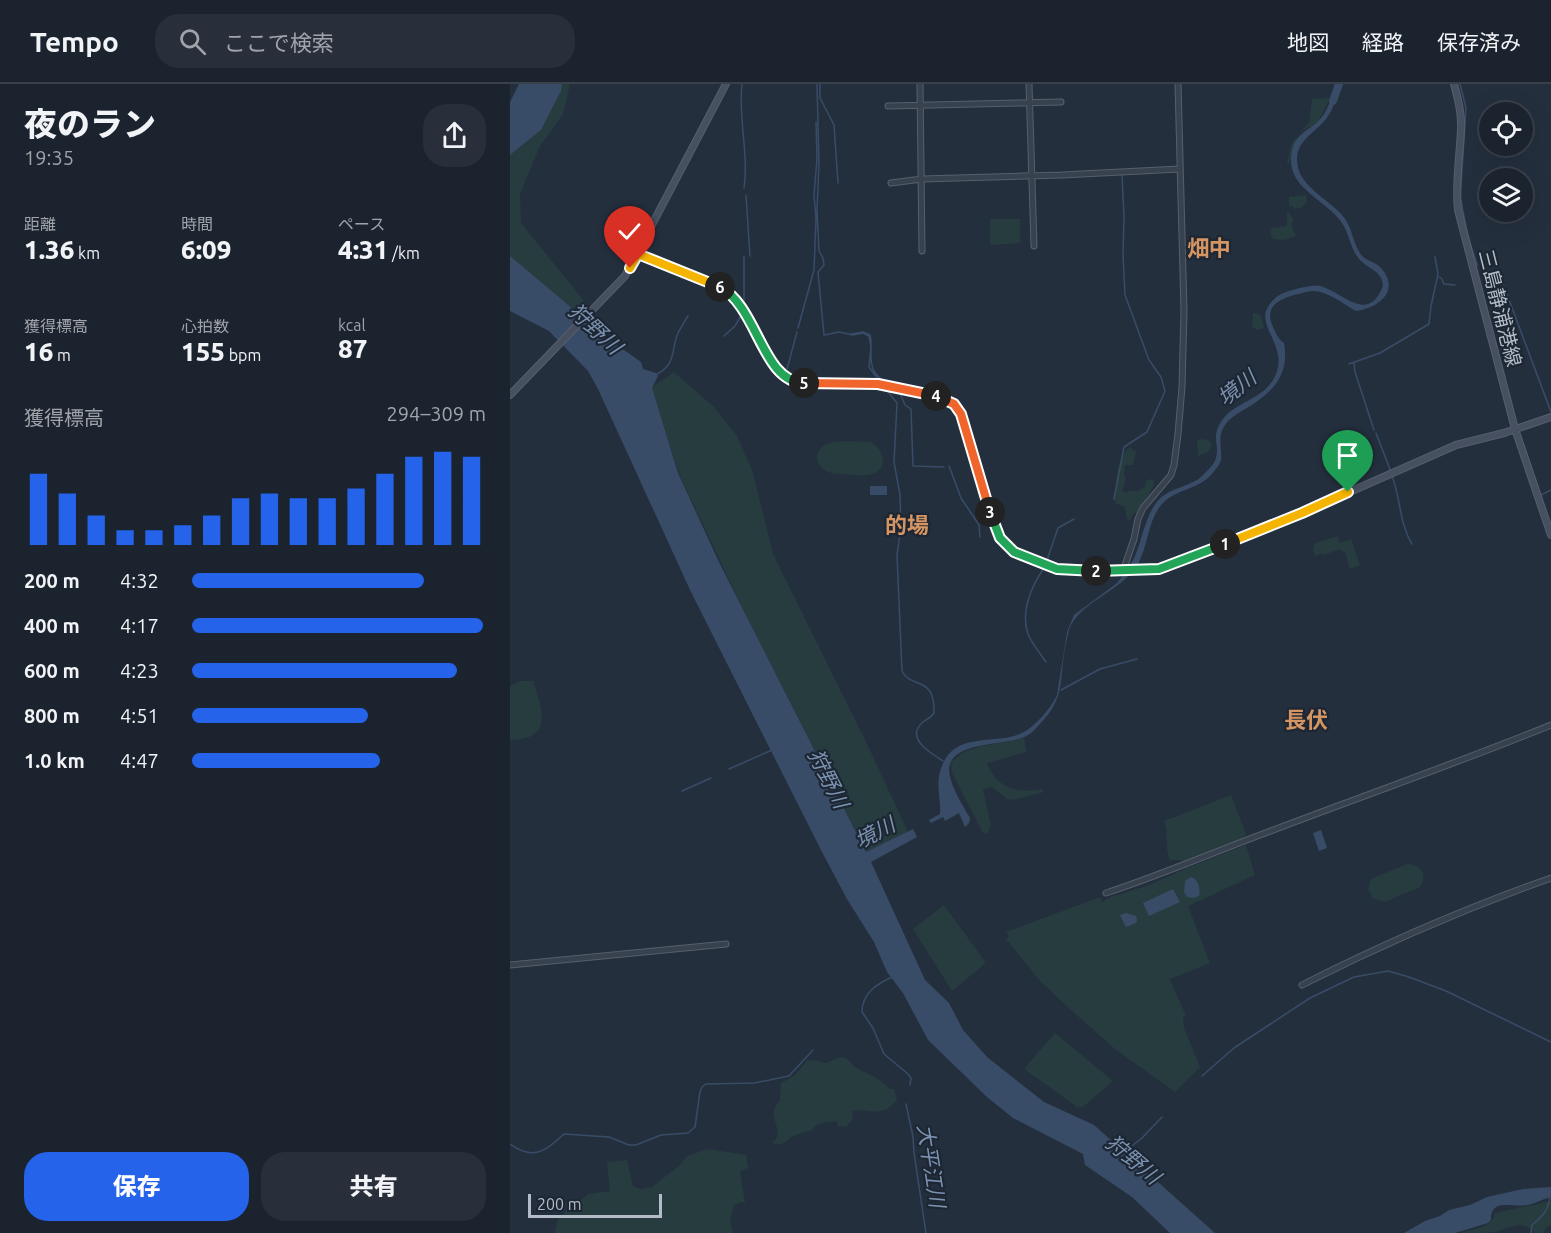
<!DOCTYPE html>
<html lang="ja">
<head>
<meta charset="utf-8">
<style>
	body { margin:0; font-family:Ubuntu,"Noto Sans JP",sans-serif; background:#282f3a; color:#f1f3f6; height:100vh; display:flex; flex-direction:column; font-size:22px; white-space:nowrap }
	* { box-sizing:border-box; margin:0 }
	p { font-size:20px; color:#a0a4aa }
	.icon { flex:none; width:33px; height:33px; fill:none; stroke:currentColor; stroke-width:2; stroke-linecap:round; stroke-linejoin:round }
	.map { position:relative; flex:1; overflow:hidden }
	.details { display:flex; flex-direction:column; background:#1b232e; width:510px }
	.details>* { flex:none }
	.controls { position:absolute; left:969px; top:18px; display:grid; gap:12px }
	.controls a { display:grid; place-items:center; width:54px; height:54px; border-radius:50%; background:#1b232e; box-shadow:0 6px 24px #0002,0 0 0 2px #39404a; font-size:30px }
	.scale { position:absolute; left:18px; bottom:15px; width:134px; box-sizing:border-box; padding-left:6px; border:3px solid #b4bcc9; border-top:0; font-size:16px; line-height:21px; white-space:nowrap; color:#b4bcc9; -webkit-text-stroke:4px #1d2633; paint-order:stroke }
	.pin { position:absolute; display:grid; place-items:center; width:51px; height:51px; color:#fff; margin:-62px -26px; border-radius:50% 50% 50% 0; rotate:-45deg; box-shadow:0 0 6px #0007 }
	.pin .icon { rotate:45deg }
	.km { position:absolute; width:30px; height:30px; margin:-15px; border-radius:50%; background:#222; color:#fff; font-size:16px; line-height:30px; text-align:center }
	.round { display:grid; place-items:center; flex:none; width:63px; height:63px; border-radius:24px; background:#282f3a }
	.summary { display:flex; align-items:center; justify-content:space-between; height:102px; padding:0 24px }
	h1 { font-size:33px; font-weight:800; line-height:45px }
	.stats { display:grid; grid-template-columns:repeat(3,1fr); gap:9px; height:102px; padding:6px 24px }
	.stats div { display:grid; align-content:center }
	.stats b { font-size:26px; font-weight:800 }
	.stats small { font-size:16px; font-weight:400 }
	.stats p { font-size:16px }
	.chart { height:168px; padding:12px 24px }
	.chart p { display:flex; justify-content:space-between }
	.chart svg { width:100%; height:108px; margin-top:6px; stroke:#2563eb; stroke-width:6 }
	.button { display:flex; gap:12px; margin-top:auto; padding:12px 24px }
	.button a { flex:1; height:69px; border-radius:24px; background:#2563eb; color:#fff; font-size:24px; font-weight:800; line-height:69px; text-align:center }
	.button a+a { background:#282f3a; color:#f1f3f6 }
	ul { padding:0 24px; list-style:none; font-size:20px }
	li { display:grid; grid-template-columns:96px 72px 1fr; align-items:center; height:45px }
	li i { height:15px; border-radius:8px; background:#2563eb }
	header { display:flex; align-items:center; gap:36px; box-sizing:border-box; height:84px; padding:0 30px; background:#1b232e; border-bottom:2px solid #39404a }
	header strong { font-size:28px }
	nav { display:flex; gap:33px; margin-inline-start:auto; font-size:21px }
	.search { width:420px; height:54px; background:#282f3a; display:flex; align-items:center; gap:15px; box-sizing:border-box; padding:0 21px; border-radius:24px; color:#a0a4aa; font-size:22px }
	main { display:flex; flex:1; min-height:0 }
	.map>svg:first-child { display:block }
	.green { fill:#263c3f }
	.water { fill:#394c67 }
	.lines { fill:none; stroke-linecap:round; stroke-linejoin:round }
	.stream { stroke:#394c67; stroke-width:1.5 }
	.river { stroke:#394c67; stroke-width:8 }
	.tertiary-casing { stroke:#565f6c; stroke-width:7 }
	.secondary-casing { stroke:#565f6c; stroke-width:8 }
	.tertiary { stroke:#38414e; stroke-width:5 }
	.secondary { stroke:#465061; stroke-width:6 }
	.split-1-casing { stroke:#fff; stroke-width:12 }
	.split-2-casing { stroke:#fff; stroke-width:12 }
	.split-3-casing { stroke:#fff; stroke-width:12 }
	.split-4-casing { stroke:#fff; stroke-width:12 }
	.split-5-casing { stroke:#fff; stroke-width:12 }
	.split-6-casing { stroke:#fff; stroke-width:12 }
	.split-7-casing { stroke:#fff; stroke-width:12 }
	.split-1 { stroke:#f5b400; stroke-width:8 }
	.split-2 { stroke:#22a559; stroke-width:8 }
	.split-3 { stroke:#22a559; stroke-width:8 }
	.split-4 { stroke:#f0652b; stroke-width:8 }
	.split-5 { stroke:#f0652b; stroke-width:8 }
	.split-6 { stroke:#22a559; stroke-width:8 }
	.split-7 { stroke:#f5b400; stroke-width:8 }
	.labels { text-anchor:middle; stroke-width:4.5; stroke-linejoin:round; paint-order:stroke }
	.street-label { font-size:20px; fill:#b4bcc9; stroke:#1d2633 }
	.water-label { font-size:21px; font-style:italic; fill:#7c92b1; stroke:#1d2633 }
	.quarter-label { font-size:22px; font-weight:bold; fill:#d59563; stroke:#1d2633 }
</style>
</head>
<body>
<header>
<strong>Tempo</strong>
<div class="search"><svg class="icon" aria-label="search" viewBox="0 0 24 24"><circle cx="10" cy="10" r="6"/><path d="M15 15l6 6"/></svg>ここで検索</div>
<nav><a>地図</a><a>経路</a><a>保存済み</a></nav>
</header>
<main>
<section class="details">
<div class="summary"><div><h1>夜のラン</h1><p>19:35</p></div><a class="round"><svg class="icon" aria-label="share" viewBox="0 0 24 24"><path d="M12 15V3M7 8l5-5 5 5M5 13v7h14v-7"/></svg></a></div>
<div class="stats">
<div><p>距離</p><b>1.36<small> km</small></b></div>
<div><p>時間</p><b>6:09</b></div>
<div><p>ペース</p><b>4:31<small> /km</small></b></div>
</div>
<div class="stats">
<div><p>獲得標高</p><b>16<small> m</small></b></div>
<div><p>心拍数</p><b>155<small> bpm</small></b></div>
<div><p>kcal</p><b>87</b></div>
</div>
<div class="chart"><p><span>獲得標高</span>294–309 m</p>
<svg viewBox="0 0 160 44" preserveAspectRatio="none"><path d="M5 44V15M15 44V23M25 44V32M35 44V38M45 44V38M55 44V36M65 44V32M75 44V25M85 44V23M95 44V25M105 44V25M115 44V21M125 44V15M135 44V8M145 44V6M155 44V8"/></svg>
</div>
<ul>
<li><b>200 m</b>4:32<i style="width:79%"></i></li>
<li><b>400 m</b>4:17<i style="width:99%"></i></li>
<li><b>600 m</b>4:23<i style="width:90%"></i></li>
<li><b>800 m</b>4:51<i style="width:60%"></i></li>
<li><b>1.0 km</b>4:47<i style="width:64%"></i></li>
</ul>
<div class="button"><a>保存</a><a>共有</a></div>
</section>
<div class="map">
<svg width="1041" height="1149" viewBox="0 0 1041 1149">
	<rect width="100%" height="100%" fill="#242f3e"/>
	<path class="green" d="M 52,0 L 60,0 L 53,30 L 30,62 L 10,110 L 11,139 L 79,223 L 72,232 L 16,187 L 0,172 L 0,71 L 31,46 L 51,7 Z
		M 820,14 L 808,38 L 794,46 L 788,52 L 779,80 L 777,78 L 782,59 L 799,38 L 802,15 Z
		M 796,111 L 797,118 L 791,124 L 784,125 L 784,123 L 779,122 L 779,113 Z
		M 779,128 L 784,136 L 781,140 L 786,152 L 774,156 L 763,155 L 760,148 L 762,144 L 777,142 L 777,129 Z
		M 480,135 L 510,135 L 510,159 L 480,161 Z
		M 743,229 L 747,229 L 751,232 L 754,244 L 748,246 L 742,243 Z
		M 164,288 L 204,323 L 227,352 L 242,386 L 263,470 L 358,662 L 398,748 L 356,768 L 233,525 L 170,392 L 141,304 Z
		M 690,355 L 699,356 L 702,361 L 698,368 L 688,372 L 687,356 Z
		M 361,358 C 373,365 380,384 362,390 C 352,393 339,390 329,390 C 310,390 298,372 315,361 C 323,355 350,358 361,358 Z
		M 620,363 L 626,368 L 623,381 L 615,381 L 614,389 L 616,396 L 612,407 L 617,409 L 619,407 L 628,407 L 635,403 L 636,397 L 641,395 L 644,397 C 643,408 632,419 627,429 L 624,429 L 620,436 L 617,435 L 615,423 L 605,419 C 606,403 605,374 620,363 Z
		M 828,452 L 830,459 L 841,455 L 850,481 L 840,485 L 835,467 L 831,467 L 831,465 L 813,471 L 812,470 L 805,472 L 803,465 L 805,459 Z
		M 11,597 L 23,597 C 28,614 42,644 19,653 C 13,655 7,656 0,656 L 0,602 Z
		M 514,653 L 516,668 L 477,679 C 486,704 507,710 532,705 L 534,708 L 502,716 L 497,715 L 482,703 L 473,705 L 481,742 L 477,750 L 473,749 L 442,689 L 441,679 C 458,658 490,662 514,653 Z
		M 721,711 L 736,750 L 733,754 L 674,778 L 677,784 L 736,761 L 745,791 L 678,822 L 700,879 L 660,895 L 676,932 L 673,933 L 674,944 L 690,983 L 665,1008 L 605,965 L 561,926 L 530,897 L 496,855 L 499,852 L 496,848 L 590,813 L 592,818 L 601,813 L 639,801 L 675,785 L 671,776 L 660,776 C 654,760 659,751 654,737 Z
		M 897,780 C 911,780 918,790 910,803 L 875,818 L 863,815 L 858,805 L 861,795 Z
		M 434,821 L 476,879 L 442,907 L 403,845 Z
		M 545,949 L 603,997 L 573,1023 L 567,1023 L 514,985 Z
		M 331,973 C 338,974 341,980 347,984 C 358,991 371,993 379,1005 L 384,1005 L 387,1016 C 370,1036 361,1023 343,1027 L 342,1036 L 336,1043 L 328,1042 L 327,1037 C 317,1039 308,1037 302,1046 C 296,1048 286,1050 281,1053 C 273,1060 273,1062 262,1059 L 268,1052 C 268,1038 257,1028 270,1017 L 271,999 L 284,992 L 297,977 L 305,976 L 316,979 Z
		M 198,1065 L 236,1071 L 238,1084 L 230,1087 L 235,1119 L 231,1118 L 224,1121 L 220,1136 L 223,1149 L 45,1149 L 47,1137 L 58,1125 L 79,1110 L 100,1107 L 97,1078 L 117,1076 L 123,1102 L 130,1105 L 142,1103 L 170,1081 L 177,1072 Z
		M 1041,1117 L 1041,1141 L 1037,1143 L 1033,1149 L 1024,1149 C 1014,1135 999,1143 986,1148 C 977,1149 961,1149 952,1149 C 965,1143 981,1146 985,1129 Z"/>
	<path class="water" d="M 9,0 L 52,0 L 51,7 L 31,46 L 0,71 L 0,18 Z
		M 829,7 C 826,15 823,25 818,32 C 808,48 787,54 787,76 C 787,101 817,114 832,131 C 843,143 842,159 852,172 C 857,177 866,178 871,184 C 891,207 868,224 846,227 C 833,220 818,207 803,207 C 797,207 790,210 784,211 C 767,216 754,224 763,243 C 766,249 768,255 774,259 C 780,291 762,309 737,324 C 729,329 720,333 715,341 C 707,353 712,363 711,376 C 710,381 704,387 701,391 C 687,406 665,405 651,421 C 638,437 638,462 628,480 C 612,506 575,516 561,541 C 558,546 558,553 556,559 C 548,595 558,612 528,642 C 525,645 522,649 518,651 C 498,663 449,656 440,680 C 435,694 453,722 460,734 L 459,739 L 455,743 L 449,729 L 435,737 L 433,733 L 421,739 L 419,736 L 430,730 C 431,715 426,702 430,688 C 441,645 484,662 512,649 C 526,642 541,624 547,611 L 557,548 L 564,531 L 606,500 C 611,494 618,486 622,478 C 632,460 633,437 646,419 C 658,403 681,403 692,392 C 697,387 704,381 706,374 C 710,360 700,352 713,335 C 726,318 751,316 763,296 C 783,263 742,242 760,220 C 765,212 774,208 783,206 C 790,204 801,201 810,202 C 833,208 858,241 873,202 C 873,187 858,185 850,176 C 840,165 840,151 832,139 C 815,114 774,104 782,67 C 785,52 795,48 805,40 C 815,33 820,19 823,8 Z
		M 0,172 L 100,256 L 131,278 L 133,285 L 146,289 L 148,292 L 142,304 L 168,389 L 209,478 L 356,768 L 403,745 L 407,753 L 361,778 L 415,896 L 439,919 L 453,946 L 477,973 L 534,1018 L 584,1041 L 705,1149 L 660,1149 L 622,1113 L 575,1081 L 573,1070 L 503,1034 L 477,1013 L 418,956 L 393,909 L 377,888 L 364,858 L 337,815 L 312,768 L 181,508 L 88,305 L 78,287 L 39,247 L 0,227 Z
		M 360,402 L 377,402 L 377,411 L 360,411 Z
		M 811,746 L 817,764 L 809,767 L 803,749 Z
		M 681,793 C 688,795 691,805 689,812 L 684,814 L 677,813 L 674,808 L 675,797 Z
		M 663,805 L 670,818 L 639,832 L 633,819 Z
		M 616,829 L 626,832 L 627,836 L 626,839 L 616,843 L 610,831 Z
		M 1041,1103 L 1041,1113 C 1033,1115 1026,1119 1018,1121 C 1004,1124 980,1113 981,1136 L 978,1139 L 945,1149 L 894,1149 L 915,1137 L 930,1132 L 939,1126 L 960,1121 L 977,1113 L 1013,1105 Z"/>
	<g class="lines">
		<path class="stream" d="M 232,0 C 228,34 239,70 234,104
			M 307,0 L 309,79 L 307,127 L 309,167 L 313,174 L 314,181 L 308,188 L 314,251 L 329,248 L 343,251 L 353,249 L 359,252 L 361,262 L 359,283 L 370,298
			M 310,0 L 310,14 L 324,41 L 328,99
			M 950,0 L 956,24 L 950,116
			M 236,111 L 240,172
			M 951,116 L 957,149 L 967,181
			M 977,190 L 990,193 L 992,197 L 1041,328
			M 929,193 L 932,195 L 934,200 L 945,201
			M 234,222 L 234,172
			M 288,244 L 304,186 L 306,135 L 304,111 L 307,75 L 306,38
			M 341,250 L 353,248 L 360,251 C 363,262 358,277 364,287 C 367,292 371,295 375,299
			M 214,252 L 225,242 L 232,230
			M 844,279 L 845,288 L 864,346
			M 839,280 L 870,269 L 919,240 L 921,222 L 928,190 L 925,173
			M 276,289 L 287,248
			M 147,290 C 167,280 161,264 168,249 C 171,243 175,237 178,232
			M 375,304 L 387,319 L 384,378 L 390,411 L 391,443 L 387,471 L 392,587 C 401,606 425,590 424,629 C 421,634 418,634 413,638 C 394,654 421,669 433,677
			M 379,306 L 390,309 L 395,321 L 401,325 L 403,382 L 434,383
			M 866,349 L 881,388
			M 439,382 L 451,414 L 469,441 L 470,453
			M 882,392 C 891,415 889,439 902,460
			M 1031,411 L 1041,406
			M 604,415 L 614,363 L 637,348 L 655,307 L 651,293 L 639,276 L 615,211 L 613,170 L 614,133 L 612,91
			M 536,479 L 548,444 L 564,435
			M 534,484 C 522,501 510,528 518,550 C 522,560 530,569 536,578
			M 551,606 L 590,585 L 627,575
			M 219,685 L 262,666
			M 172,707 L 201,694
			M 382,893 C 367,900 352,909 352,928 L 363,944 L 374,970 L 398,990 L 401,994 L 400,1001
			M 692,992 L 724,964 L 800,914 L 844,893 L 878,887 L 899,893 L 936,907 L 1041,958
			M 396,1020 L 403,1053 L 404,1069 L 416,1149
			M 0,1060 C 24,1077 35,1067 54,1050 L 99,1053 L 119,1061 L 126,1061 L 151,1051 L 178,1049 L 185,1043 L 190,1008 L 192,1003 L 196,1000 L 244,999 L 279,992 L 303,966
			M 613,1069 L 632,1054 L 652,1033
			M 1021,1149 L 1022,1141 C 1032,1133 1039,1126 1040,1112"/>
		<path class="river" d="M 823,17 L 829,0"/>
		<g class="tertiary-casing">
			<path id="tertiary" d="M 410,0 L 412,167
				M 519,0 L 524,162
				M 378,22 L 551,18
				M 381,99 L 412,95 L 552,91 L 670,85
				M 613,487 L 624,455 L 628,435 L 633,424 L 661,391 L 664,381 L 668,350 L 672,303 L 674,227 L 668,0
				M 596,809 C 651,791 704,768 758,748 C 853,712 947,679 1041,641
				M 0,881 L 216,860
				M 792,901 C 873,860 956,824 1041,794"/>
		</g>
		<g class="secondary-casing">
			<path id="secondary" d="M 944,0 C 948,15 952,30 951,46 C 950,72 945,99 948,126 L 1005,345 L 1041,451
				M 128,170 C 149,178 202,195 217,208 C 229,219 240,235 248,249 C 259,270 264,295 291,299 L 368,300 L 422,311 L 444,320 L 448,325 L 454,338 L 485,444 L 490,455 L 504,467 L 547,485 L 573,487 L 649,485 L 792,429 L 946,361 L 994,349 L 1041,333
				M 0,311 L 115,192 L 216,0"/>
		</g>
		<use href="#tertiary" class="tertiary"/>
		<use href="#secondary" class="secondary"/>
	</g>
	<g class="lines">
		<g class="split-1-casing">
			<path id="split-1" d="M 715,460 L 792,429 L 838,408"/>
		</g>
		<g class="split-2-casing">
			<path id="split-2" d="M 586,487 L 649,485 L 715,460"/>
		</g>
		<g class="split-3-casing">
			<path id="split-3" d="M 480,428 L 490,454 L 504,468 L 547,485 L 586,487"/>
		</g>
		<g class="split-4-casing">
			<path id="split-4" d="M 426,312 L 444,320 L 451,330 L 480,428"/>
		</g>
		<g class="split-5-casing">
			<path id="split-5" d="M 294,299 L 368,300 L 426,312"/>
		</g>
		<g class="split-6-casing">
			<path id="split-6" d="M 210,203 C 248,223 252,298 294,299"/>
		</g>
		<g class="split-7-casing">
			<path id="split-7" d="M 120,184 L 128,170 L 210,203"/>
		</g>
		<use href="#split-1" class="split-1"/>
		<use href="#split-2" class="split-2"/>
		<use href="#split-3" class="split-3"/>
		<use href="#split-4" class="split-4"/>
		<use href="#split-5" class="split-5"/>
		<use href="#split-6" class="split-6"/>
		<use href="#split-7" class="split-7"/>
	</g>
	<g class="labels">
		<g class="street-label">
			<text transform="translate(990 224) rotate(76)" y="7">三島静浦港線</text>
		</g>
		<g class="water-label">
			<text transform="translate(85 245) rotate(43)" y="7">狩野川</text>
			<text transform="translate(727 304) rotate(-38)" y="7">境川</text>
			<text transform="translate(318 695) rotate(63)" y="7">狩野川</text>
			<text transform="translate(365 749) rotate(-28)" y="7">境川</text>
			<text transform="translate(623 1076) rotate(40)" y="7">狩野川</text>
			<text transform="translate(421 1082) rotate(81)" y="7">大平江川</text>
		</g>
		<g class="quarter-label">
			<text x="699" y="172">畑中</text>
			<text x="397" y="449">的場</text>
			<text x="796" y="644">長伏</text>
		</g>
	</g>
</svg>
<div class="controls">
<a><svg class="icon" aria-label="locate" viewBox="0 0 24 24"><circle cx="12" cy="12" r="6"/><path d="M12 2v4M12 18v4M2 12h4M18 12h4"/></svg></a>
<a><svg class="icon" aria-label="layers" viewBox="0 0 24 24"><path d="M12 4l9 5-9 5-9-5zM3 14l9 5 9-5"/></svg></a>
</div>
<div class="scale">200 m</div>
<div class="pin" style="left:838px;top:408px;background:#1e9e55"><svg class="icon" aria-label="arrive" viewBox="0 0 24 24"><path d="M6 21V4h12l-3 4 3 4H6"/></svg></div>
<div class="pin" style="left:120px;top:184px;background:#d93025"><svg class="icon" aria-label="check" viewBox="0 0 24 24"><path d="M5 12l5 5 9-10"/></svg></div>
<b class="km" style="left:715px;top:460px">1</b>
<b class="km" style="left:586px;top:487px">2</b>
<b class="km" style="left:480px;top:428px">3</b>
<b class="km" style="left:426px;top:312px">4</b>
<b class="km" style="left:294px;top:299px">5</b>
<b class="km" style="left:210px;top:203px">6</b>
</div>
</main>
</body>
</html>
